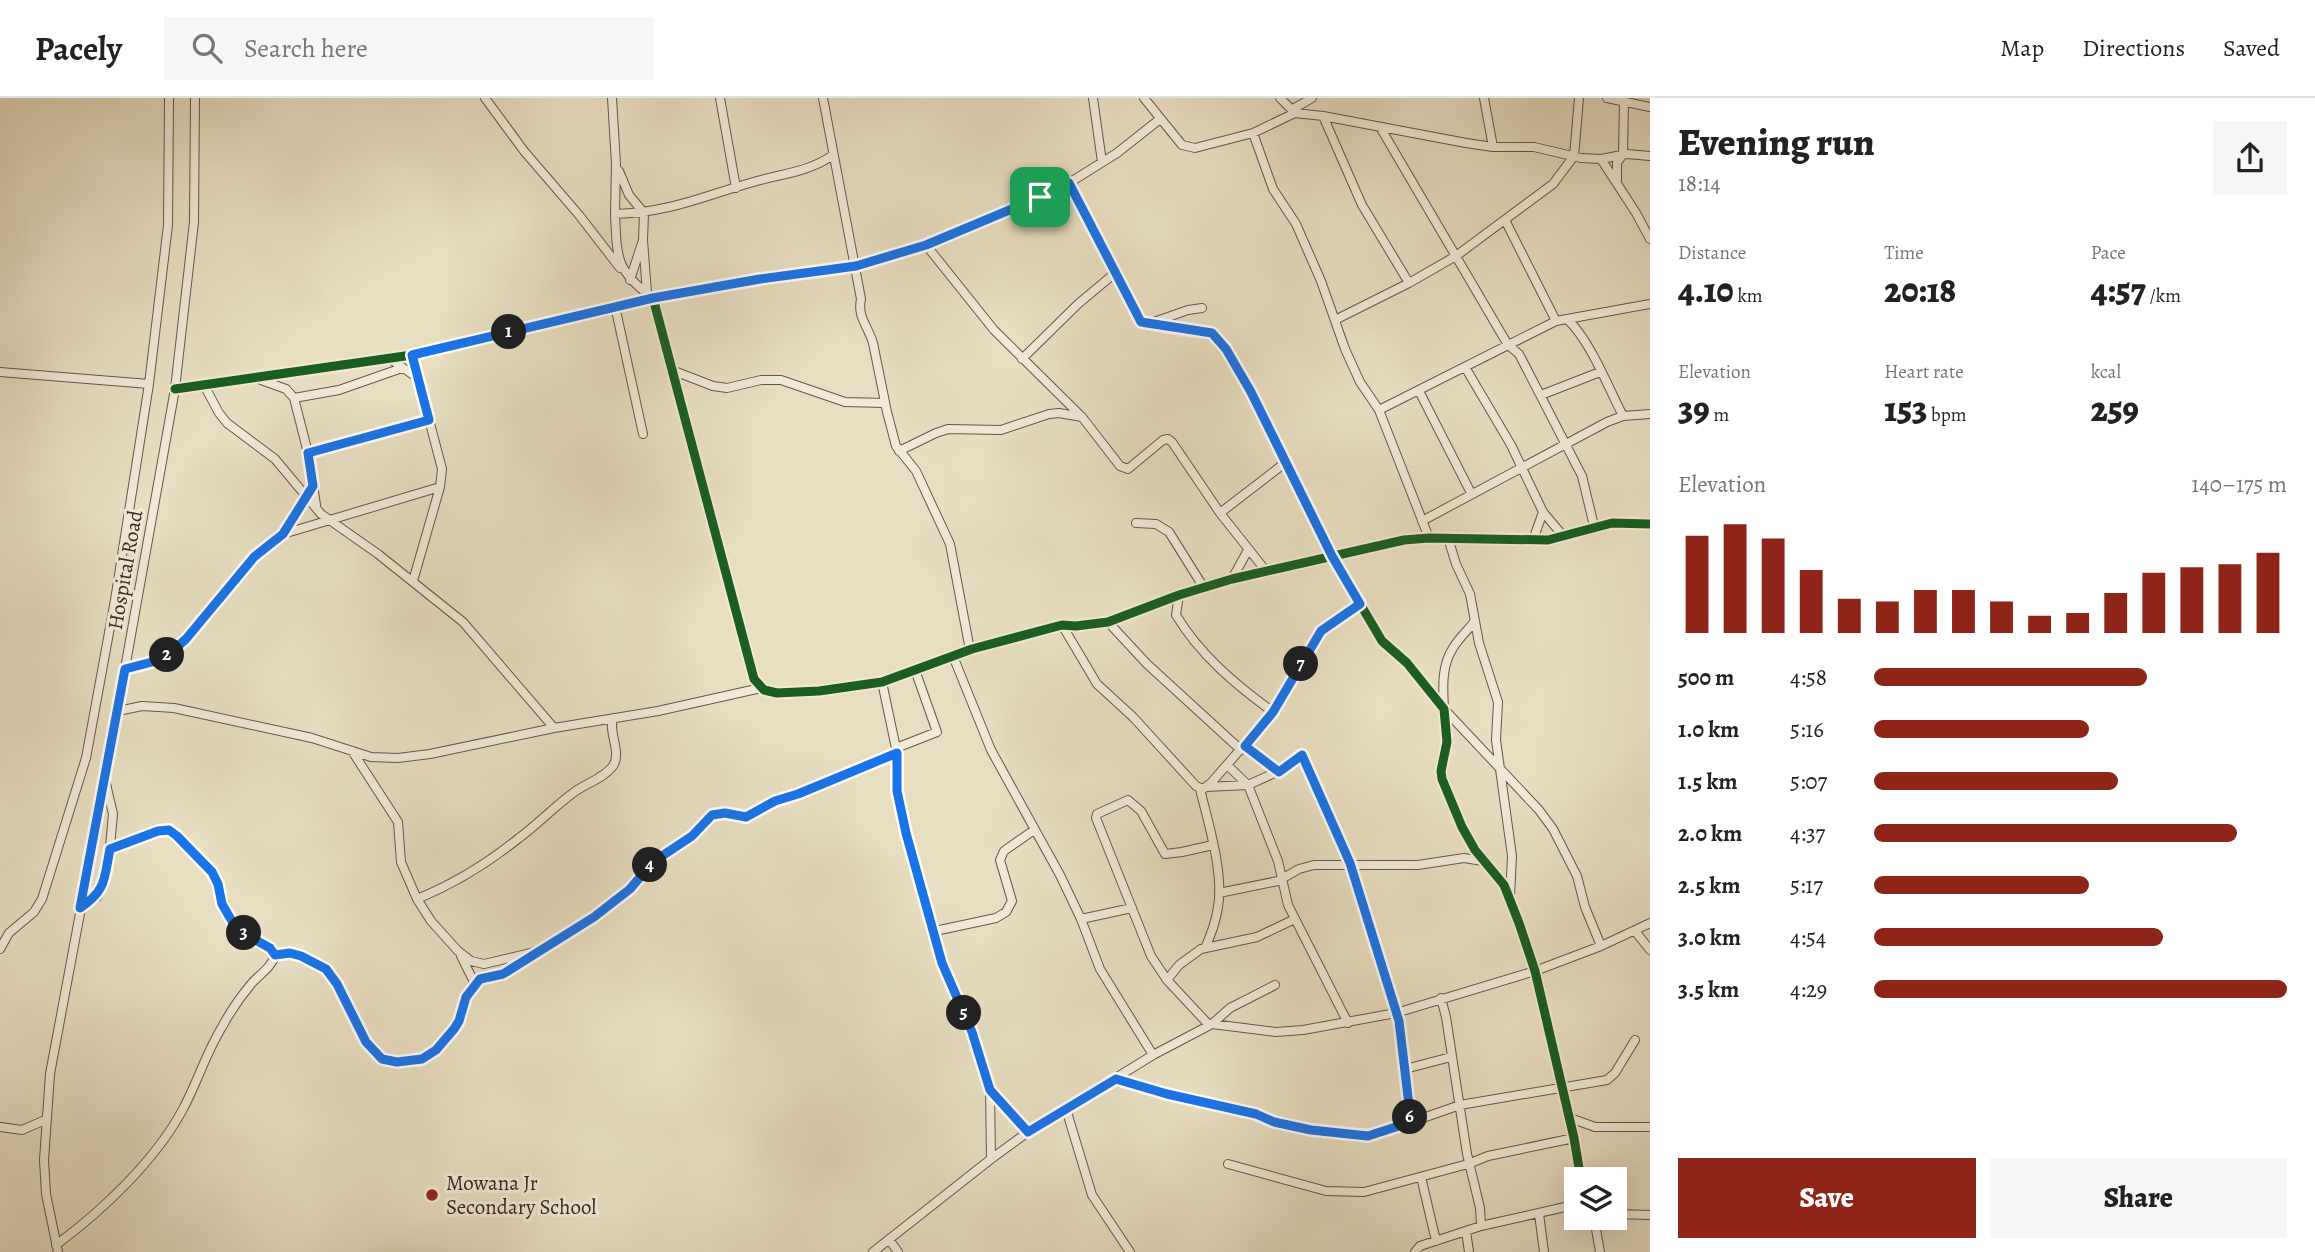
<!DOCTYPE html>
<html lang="en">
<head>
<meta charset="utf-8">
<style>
	body { margin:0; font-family:Alegreya,serif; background:#f6f6f6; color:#222; height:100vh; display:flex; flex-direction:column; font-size:26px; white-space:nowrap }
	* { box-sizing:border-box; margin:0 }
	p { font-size:23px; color:#767676 }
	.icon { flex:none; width:38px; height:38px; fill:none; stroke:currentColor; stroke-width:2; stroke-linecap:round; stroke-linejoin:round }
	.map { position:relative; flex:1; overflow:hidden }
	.sheet { display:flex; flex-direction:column; background:#fff; width:665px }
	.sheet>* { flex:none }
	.tools { position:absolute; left:1564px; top:1069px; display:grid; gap:14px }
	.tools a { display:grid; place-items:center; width:63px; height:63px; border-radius:0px; background:#fff; box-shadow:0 7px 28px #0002; font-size:35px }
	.pin { position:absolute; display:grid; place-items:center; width:60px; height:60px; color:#fff; margin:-30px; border-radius:14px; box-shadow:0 4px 10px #0006 }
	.km { position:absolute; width:35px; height:35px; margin:-18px; border-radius:50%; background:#222; color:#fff; font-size:19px; line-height:35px; text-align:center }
	.round { display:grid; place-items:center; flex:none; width:74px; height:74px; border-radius:0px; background:#f6f6f6 }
	.head { display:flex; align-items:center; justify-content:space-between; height:119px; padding:0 28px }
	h1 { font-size:38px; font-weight:800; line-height:52px }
	.stats { display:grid; grid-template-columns:repeat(3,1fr); gap:10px; height:119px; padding:7px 28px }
	.stats div { display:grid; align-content:center }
	.stats b { font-size:35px; font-weight:800 }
	.stats small { font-size:19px; font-weight:400 }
	.stats p { font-size:19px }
	.chart { height:196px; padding:14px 28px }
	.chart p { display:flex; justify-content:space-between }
	.chart svg { width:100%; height:126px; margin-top:7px; stroke:#8f2418; stroke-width:6 }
	.primary-button { display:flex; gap:14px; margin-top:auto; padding:14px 28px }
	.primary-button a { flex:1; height:80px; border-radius:0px; background:#8f2418; color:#fff; font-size:28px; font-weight:800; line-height:80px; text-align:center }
	.primary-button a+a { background:#f6f6f6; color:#222 }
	ul { padding:0 28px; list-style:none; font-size:23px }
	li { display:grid; grid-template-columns:112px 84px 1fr; align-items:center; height:52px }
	li i { height:18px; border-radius:9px; background:#8f2418 }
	header { display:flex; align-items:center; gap:42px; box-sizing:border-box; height:98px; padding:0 35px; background:#fff; border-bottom:2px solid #e0e0e0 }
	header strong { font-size:33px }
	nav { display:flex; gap:38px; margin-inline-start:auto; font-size:24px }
	.search { width:490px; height:63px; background:#f6f6f6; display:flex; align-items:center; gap:18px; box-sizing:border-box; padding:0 24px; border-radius:0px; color:#767676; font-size:26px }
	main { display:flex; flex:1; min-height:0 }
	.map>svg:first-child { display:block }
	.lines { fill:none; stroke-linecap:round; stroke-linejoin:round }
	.minor-casing { stroke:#665648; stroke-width:10 }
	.minor { stroke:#f0ead7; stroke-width:8 }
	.cycleway-casing { stroke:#f0ead7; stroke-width:13 }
	.cycleway { stroke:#1b5e20; stroke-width:9 }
	.route-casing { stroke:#fff; stroke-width:14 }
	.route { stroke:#1a73e8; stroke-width:9 }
	.poi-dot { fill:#8f2418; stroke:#f0ead7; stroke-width:2.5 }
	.labels { text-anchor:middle; stroke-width:6; stroke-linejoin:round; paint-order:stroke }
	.street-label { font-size:21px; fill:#3a281f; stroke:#f0ead7 }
	.poi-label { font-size:21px; fill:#3a281f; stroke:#f0ead7; text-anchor:start }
</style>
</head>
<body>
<header>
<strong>Pacely</strong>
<div class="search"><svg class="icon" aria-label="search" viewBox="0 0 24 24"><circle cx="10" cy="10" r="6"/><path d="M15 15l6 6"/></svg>Search here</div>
<nav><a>Map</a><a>Directions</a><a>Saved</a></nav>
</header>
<main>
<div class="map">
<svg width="1650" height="1154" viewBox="0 0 1650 1154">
	<rect width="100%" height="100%" fill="#e8dec1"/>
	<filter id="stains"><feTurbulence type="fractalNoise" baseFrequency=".00286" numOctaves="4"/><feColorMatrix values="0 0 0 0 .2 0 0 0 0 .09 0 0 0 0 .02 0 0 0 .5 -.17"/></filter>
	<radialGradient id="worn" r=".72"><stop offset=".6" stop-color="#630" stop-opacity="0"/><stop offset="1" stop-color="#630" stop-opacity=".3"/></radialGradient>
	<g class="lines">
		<g class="minor-casing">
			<path id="minor" d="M 485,0 L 524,53 L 579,117 L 620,170
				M 612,0 L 616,66 L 615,116 C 669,115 706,97 757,83 C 782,76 811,73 833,57
				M 720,0 L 736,90
				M 823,0 L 861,201 C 857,219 868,228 873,245 L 887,314 L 896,348 L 916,373 L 950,446 L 970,552
				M 1093,0 L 1102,64
				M 1144,0 L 1182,47 L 1195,50 L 1253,35 L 1295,15 L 1323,18 L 1466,45 L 1493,49 L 1534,49 L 1581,60 L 1601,61
				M 1280,0 L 1295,15
				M 1484,0 L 1493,49
				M 1607,0 L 1650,9
				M 1293,11 L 1312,0
				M 1323,18 L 1362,107 L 1409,185
				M 1380,29 L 1508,247 L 1519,256 L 1582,378 L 1594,428
				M 1253,35 L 1273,91 L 1296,126 L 1321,183 L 1345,251 L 1360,284 L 1379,312 L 1429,440
				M 1650,58 L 1627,56 L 1601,61 L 1636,115 L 1650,141
				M 619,73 L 629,97 L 644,115 L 643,142 L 647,195
				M 1617,84 L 1617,65 L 1623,56 L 1624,4
				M 1069,85 L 1141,224 L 1178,232 L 1212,235 L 1226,251 L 1251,294 L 1332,458 L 1382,543 L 1407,565 L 1444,611 L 1447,644 L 1441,673 L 1442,681 L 1462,729 L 1475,752 L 1504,787 L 1519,825 L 1535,873 L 1574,1040 L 1581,1082
				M 615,116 C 617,161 616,173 653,200 L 759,181 L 856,168 L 926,147 L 1040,99 L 1069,85 L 1117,55 L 1160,21
				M 1505,122 L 1556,223
				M 926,147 L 994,232 L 1082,319 L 1120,368 L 1128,371 L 1163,342 L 1168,341 L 1172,344 L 1220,415 L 1266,473
				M 630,182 L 642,145
				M 615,208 L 643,336
				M 1567,221 C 1590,242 1608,289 1623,318
				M 1335,222 L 1409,185 L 1456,158 L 1553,86 L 1574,58 L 1579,0
				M 1148,226 L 1188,212 L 1202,210
				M 389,260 L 419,281
				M 1022,261 L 1078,206 L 1115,175
				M 1465,269 L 1511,347 L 1543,414 L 1564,439
				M 674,273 L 713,288 L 727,290 L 761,282 L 781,282 L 845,304 L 885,305
				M 0,274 L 149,286
				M 261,282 L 286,291 L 294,300 L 308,355 L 316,407
				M 204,287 L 219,315 L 227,325 L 275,361 L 321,416 L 378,456 L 463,524 L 554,630
				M 175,291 L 412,257 L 653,200 L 754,581 L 764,592 L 777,595 L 819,593 L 882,584 L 972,551 L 1062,527 L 1076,528 L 1108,524 L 1179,497 L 1232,481 L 1404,442 L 1429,440 L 1548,442 L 1612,425 L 1650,426
				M 1419,293 L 1471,395
				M 1541,297 L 1600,274
				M 294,300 L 339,292 L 402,270
				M 1379,312 L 1556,223 L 1650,206
				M 899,353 L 936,335 L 948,331 L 1001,332 L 1049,316 L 1059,315 L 1082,319
				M 308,355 L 429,322
				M 1220,415 L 1285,365
				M 1422,423 L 1607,324 L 1623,318 L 1650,316
				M 1136,425 L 1156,426 L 1169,434 L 1204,490
				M 283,436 L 309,394
				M 1448,440 L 1456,466 L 1470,496 L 1479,545 L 1498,604 L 1496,642 L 1512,758 L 1510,798
				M 1533,442 L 1543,414
				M 1232,481 L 1248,452
				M 413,483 L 440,389
				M 1179,497 L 1176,517 C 1200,557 1236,587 1273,614
				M 1475,523 C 1468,532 1459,540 1453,550 C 1441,568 1443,591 1444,611 L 1539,712 L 1553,731 L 1577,778 L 1585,809 L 1601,848
				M 1108,524 L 1147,566 L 1241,652
				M 1062,527 L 1097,586 L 1133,619 L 1196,688 L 1203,691 L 1211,685 L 1273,614 L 1321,533 L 1360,506
				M 953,558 L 991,652 L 1060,777 L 1081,821 L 1100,871 L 1153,957
				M 126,571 L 152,564 L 170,555 L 186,541 L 254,459 L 283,436 L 440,389 L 442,371 L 412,257
				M 882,584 L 897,655 L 897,693 L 918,783 L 942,865 L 972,935 L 990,991 L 991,1061
				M 118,613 L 142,608 L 174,610 L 312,640 L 371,659 L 398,660 L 430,656 L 554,630 L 658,613 L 761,590
				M 1245,648 L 1279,673
				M 896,650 L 937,634 L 915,572
				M 352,653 L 398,724 L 401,764 L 417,801 L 431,823 L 458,853 L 471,863 L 484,866 L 543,852 L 594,819 L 630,791 L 653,764 L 692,738 L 712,717 L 725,715 L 746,719 L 775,703 L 798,696 L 897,655
				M 1227,667 L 1248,687 L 1278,763 L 1288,807 L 1348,925
				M 1206,689 L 1248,687 L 1279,673 L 1302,657 L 1350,765 L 1399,923 L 1411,1024
				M 1200,691 C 1208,724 1224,775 1218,809 C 1216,823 1211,837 1205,850
				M 109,751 C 124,747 157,728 171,734 C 179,737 185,745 191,751 C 201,761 213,772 218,785 C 224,799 223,812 233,825 C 244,839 266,842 275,857
				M 1219,795 L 1278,783 L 1299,771 L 1314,767 L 1418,767 L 1464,760 L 1483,763
				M 417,801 C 454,786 488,765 519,740 C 538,726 554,709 573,695 C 586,685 603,681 613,668 C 622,654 608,635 613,620
				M 80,810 L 97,799 L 102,790 L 110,748 L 113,716 L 106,686
				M 1081,821 L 1132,810
				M 935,833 L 996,820 L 1006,814 L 1012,803 L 1000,762 L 1004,753 L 1034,732
				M 1635,833 L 1650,852
				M 0,851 L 9,835 L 34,814 L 42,801 L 86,660 L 115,502 L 149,286 L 168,127 L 169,0
				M 275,857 L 290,855 L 326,871 L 337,886 L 366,944 L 382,961 L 397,964 L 430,958 L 459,923 L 466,899 L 475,886 L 487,878 L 504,876 L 535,857
				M 461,858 L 475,886
				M 1167,882 L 1179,867 L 1201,851 L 1257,839 L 1295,821
				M 1441,900 L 1446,919 L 1467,1056 L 1480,1110 L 1481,1128
				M 1212,926 L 1230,910 L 1275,887
				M 1209,927 L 1167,882 L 1151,858 L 1096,720 L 1097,716 L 1128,702 L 1141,713 L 1165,756 L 1182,754 L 1213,747
				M 1405,971 L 1451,959
				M 1116,981 L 1167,996 L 1256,1015 L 1274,1024 L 1312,1032 L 1359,1039 L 1383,1034 L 1460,1007 L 1607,982 L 1615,975 L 1635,942
				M 990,991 L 1028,1034
				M 1066,1011 L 1092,1097 L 1130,1154
				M 1570,1020 L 1595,1029 L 1650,1029
				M 0,1029 L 22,1032 L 45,1022
				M 1228,1066 L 1326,1093 L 1364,1094 L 1468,1066 L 1488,1058 L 1574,1040
				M 1421,1079 L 1436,1143
				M 1539,1116 L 1544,1154
				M 1615,1116 L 1650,1117
				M 1594,1120 L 1600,1154
				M 1466,1133 L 1469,1154
				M 889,1141 L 898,1154
				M 56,1147 C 103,1112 155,1063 183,1011 C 197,985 206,955 222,929 C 230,914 241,898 252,885 C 260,876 272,869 275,857
				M 58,1154 L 46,1096 L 44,1062 L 50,976 L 109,660 L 175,291 L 194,124 L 195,0
				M 873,1154 L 991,1061 L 1028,1034 L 1153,957 L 1212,926 L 1276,934 L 1303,932 L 1396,915 L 1535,873 L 1601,848 L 1650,825
				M 1415,1154 L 1420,1148 L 1481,1128 L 1565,1109 L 1577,1109"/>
		</g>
		<use href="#minor" class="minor"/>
		<g class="cycleway-casing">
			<path id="cycleway" d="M 1069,85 L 1141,224 L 1178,232 L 1212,235 L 1226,251 L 1251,294 L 1332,458 L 1382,543 L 1407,565 L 1444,611 L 1447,644 L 1441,673 L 1442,681 L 1462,729 L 1475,752 L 1504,787 L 1519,825 L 1535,873 L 1574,1040 L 1581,1082
				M 175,291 L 412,257 L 653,200 L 754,581 L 764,592 L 777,595 L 819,593 L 882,584 L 972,551 L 1062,527 L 1076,528 L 1108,524 L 1179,497 L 1232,481 L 1404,442 L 1429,440 L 1548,442 L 1612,425 L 1650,426"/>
		</g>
		<use href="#cycleway" class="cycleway"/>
	</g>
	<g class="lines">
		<g class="route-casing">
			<path id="route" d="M 1069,85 L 1141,224 L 1212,235 L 1226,251 L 1251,294 L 1332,458 L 1360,506 L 1321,533 L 1273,614 L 1245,648 L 1279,674 L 1302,657 L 1350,765 L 1399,923 L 1411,1024 L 1368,1038 L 1311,1032 L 1274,1024 L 1256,1016 L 1167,996 L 1116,981 L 1028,1034 L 990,992 L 972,934 L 942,865 L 906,735 L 897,693 L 897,655 L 798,696 L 775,703 L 746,719 L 725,715 L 712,717 L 692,738 L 653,764 L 630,791 L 594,819 L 503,876 L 480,881 L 466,899 L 459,923 L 454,931 L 436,952 L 422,961 L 397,964 L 382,961 L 366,944 L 337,886 L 326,871 L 301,858 L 290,855 L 275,857 L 270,850 L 243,835 L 233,825 L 222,806 L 218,786 L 212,774 L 177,738 L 169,732 L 158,733 L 110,751 C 104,780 107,792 80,810 L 125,571 L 152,564 L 170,555 L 186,541 L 254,459 L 283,436 L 313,388 L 308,355 L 429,322 L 412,257 L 653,200 L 760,181 L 856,168 L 926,147 L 1040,99 Z"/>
		</g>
		<use href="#route" class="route"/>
	</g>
	<circle class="poi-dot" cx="432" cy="1097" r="7"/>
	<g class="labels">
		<g class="street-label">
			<text transform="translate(125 472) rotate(-80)" y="7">Hospital Road</text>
		</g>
		<g class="poi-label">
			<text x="446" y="1092">Mowana Jr<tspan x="446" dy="24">Secondary School</tspan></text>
		</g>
	</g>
	<rect width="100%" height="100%" filter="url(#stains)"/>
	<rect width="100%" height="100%" fill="url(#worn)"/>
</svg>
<div class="tools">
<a><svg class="icon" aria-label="layers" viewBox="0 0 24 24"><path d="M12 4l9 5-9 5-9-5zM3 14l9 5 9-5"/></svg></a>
</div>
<div class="pin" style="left:1040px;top:99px;background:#1e9e55"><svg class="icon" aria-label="arrive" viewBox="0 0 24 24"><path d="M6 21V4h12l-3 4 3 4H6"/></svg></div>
<b class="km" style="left:509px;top:234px">1</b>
<b class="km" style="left:167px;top:557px">2</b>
<b class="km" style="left:244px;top:835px">3</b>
<b class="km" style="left:650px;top:767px">4</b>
<b class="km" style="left:964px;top:915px">5</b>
<b class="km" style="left:1410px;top:1019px">6</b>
<b class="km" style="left:1301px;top:566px">7</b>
</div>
<section class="sheet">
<div class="head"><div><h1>Evening run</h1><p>18:14</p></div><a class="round"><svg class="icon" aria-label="share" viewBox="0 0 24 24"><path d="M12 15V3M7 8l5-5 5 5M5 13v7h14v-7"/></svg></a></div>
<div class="stats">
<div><p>Distance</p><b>4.10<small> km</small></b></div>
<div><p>Time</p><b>20:18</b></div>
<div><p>Pace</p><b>4:57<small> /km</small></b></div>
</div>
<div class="stats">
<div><p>Elevation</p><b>39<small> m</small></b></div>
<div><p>Heart rate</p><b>153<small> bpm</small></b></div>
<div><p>kcal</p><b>259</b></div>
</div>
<div class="chart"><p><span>Elevation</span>140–175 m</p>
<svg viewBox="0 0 160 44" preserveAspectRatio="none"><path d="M5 44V10M15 44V6M25 44V11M35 44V22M45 44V32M55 44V33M65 44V29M75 44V29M85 44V33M95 44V38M105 44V37M115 44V30M125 44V23M135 44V21M145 44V20M155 44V16"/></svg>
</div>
<ul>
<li><b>500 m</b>4:58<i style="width:66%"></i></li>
<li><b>1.0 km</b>5:16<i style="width:52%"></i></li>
<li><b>1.5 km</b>5:07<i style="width:59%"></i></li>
<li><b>2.0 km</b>4:37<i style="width:88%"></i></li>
<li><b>2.5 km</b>5:17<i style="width:52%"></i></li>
<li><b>3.0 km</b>4:54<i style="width:70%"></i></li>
<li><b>3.5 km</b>4:29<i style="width:100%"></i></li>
</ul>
<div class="primary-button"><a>Save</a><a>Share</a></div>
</section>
</main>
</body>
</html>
